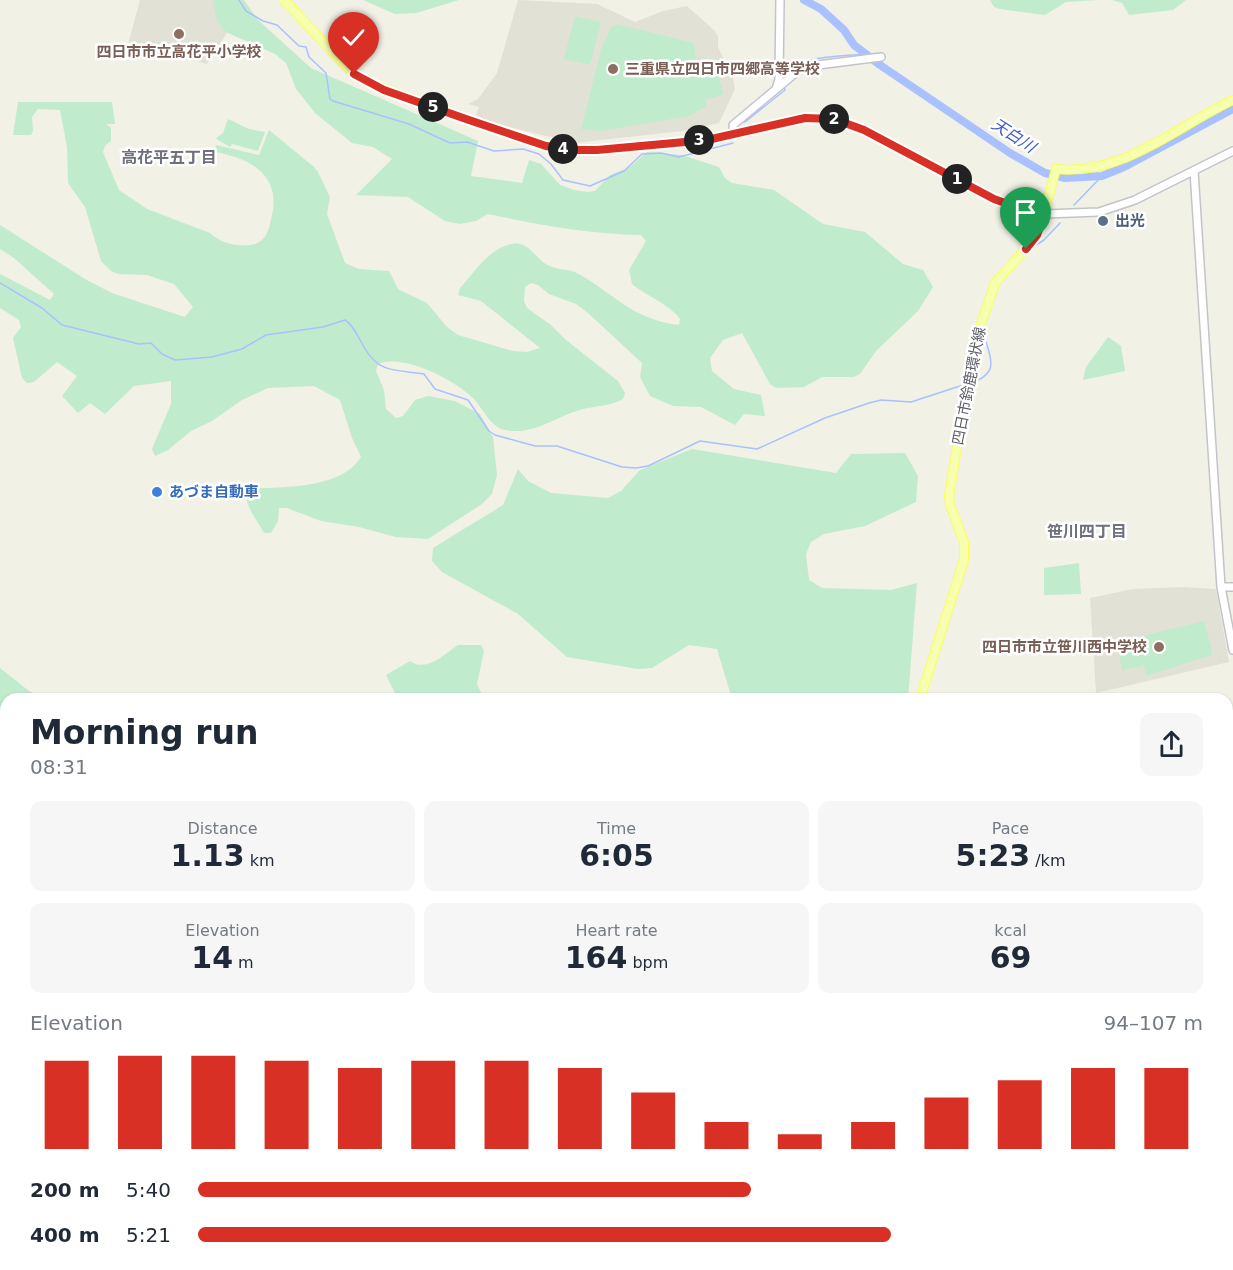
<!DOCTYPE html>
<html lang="en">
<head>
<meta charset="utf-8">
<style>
	body { margin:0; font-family:"DejaVu Sans","Noto Sans JP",sans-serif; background:#f6f6f7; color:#1f2937; height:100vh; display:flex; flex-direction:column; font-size:22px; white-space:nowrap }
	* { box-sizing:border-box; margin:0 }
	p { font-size:20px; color:#747a83 }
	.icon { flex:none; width:33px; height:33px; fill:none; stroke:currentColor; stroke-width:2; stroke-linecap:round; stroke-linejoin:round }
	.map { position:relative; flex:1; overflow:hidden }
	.details { position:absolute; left:0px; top:693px; width:1233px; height:578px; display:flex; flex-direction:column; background:#fff; border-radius:18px 18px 0 0; box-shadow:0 2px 4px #0004 }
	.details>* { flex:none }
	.pin { position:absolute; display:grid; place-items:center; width:51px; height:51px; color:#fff; margin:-62px -26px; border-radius:50% 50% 50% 0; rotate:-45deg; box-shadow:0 0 6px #0007 }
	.pin .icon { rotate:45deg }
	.km { position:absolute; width:30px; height:30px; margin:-15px; border-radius:50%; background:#222; color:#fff; font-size:16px; line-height:30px; text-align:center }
	.round { display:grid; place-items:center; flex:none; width:63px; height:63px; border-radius:12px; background:#f6f6f7 }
	.overview { display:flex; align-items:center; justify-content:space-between; height:102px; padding:0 30px }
	h1 { font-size:33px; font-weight:700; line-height:45px }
	.metrics { display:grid; grid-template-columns:repeat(3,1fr); gap:9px; height:102px; padding:6px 30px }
	.metrics div { display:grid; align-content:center; border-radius:12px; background:#f6f6f7; text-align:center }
	.metrics b { font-size:30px; font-weight:700 }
	.metrics small { font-size:16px; font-weight:400 }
	.metrics p { font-size:16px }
	.chart { height:168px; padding:12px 30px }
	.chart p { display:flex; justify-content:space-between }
	.chart svg { width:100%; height:108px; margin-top:6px; stroke:#d93025; stroke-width:6 }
	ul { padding:0 30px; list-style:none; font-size:20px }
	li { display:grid; grid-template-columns:96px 72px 1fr; align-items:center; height:45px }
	li i { height:15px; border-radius:8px; background:#d93025 }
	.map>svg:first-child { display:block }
	.education { fill:#e1e2d5 }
	.green { fill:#c1ebcd }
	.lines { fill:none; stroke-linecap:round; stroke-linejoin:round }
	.stream { stroke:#a9c1ff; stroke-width:1.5 }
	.river { stroke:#a9c1ff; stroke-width:8 }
	.secondary-casing { stroke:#c3c3cc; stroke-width:10 }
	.primary-casing { stroke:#feff52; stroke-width:10 }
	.secondary { stroke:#fff; stroke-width:7 }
	.primary { stroke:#f5ffae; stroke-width:8 }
	.route-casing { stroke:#fff; stroke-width:12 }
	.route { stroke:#d93025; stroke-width:8 }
	.education-dot { fill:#8d6e63; stroke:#fff; stroke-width:2 }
	.service-dot { fill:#5c6f8a; stroke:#fff; stroke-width:2 }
	.shop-dot { fill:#3f7fe0; stroke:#fff; stroke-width:2 }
	.labels { text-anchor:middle; stroke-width:5; stroke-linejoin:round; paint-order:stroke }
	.education-label { font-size:15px; font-weight:bold; fill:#785e54; stroke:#fff }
	.service-label { font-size:15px; font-weight:bold; fill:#4e5e75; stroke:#fff; text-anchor:start }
	.street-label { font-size:15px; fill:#5e5f68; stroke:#fff }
	.shop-label { font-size:15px; font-weight:bold; fill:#366cbe; stroke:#fff; text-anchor:start }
	.water-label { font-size:16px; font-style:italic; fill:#3e5ccf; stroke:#fff }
	.neighbourhood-label { font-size:16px; font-weight:bold; fill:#6f717a; stroke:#fff }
</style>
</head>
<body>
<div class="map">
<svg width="1233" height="1270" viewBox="0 0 1233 1270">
	<rect width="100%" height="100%" fill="#f1f1e6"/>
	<path class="education" d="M 140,0 L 214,0 L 229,30 L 207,64 L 185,58 L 126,52 Z
		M 518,0 L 597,4 L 635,22 L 663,11 L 687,6 L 715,31 L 718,36 L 718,47 L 733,78 L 735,89 L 719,123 L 682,131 L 575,143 L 484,121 L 476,115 L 479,107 L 468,104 L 478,99 L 497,73 Z
		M 1183,587 L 1216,589 L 1229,662 L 1096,693 L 1090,598 L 1133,589 Z"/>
	<path class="green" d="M 213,0 L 244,0 L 258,20 L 311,68 L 478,141 L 471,176 L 522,183 L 529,160 L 541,164 L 560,185 L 574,190 L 588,192 L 595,191 L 610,175 L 630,167 L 647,152 L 682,155 L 719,167 L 725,178 L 732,183 L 774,190 L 823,224 L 865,232 L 903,264 L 923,270 L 933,287 L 918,311 L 876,351 L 860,374 L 854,377 L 822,377 L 804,387 L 776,388 L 770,384 L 742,333 L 723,340 L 710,358 L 712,371 L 734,389 L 761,395 L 765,416 L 744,414 L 735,425 L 701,407 L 673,406 L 650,396 L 640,377 L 642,363 L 588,313 L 576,304 L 549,294 L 538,285 L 531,283 L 525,287 L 524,301 L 527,308 L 551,325 L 566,340 L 618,381 L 625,393 L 623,399 C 611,406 596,406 583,409 C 556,416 534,436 505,430 C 491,428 482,407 473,398 C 455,380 403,353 378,364 L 376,371 L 384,390 L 386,409 L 396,418 L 403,416 L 415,400 L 428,396 L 455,401 L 480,414 L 493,437 L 497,475 L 492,494 L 482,504 L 428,539 L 396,537 L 359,527 L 321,521 L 287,508 L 279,508 L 278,521 L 271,533 L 264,533 C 257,520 242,503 247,488 C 280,488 342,489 361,457 L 352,438 L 340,400 L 314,386 L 268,388 L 242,400 L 212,421 L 191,431 L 168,450 L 155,456 L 152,449 L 171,404 L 171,381 L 134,386 L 105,414 L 90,403 L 78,413 L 62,396 L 77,376 L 57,362 L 34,382 L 27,383 L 22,378 L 13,338 L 21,327 L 19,320 L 0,308 L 0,274 L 50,300 L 54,294 L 14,258 L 0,249 L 0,225 L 85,279 L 112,293 L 185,317 L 193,307 L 174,284 L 147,275 L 118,274 L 111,271 L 101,261 L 85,207 L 68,183 L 67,147 L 60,110 L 38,109 L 32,117 L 33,131 L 31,135 L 13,135 L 18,102 L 112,102 L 115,124 L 106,124 L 111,128 L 111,141 L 105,146 L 103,152 L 119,190 L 147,209 L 210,233 C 220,244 249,251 262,240 C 269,234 270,223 272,215 C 281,175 250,158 215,152 L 216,145 L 259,155 L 269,130 L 314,167 L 318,172 L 330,197 L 327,214 L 345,263 L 359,269 L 389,271 L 398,289 L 427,303 L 447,327 L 458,335 L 513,351 L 527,352 L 540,348 L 481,301 L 458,295 L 460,288 C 475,272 489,248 512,244 C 529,240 536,261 550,266 C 558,270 569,269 577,273 C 615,294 631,319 679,325 L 680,319 C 673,307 644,294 632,284 L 629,270 L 646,241 L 641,235 C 589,234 539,225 488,214 L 476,221 L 460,224 L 445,221 L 408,197 L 356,195 L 392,159 L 373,147 L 352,143 L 315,113 L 296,89 L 286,63 L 275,54 L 226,32 L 217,21 Z
		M 363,0 L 459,0 L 416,13 L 395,14 Z
		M 990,0 L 1097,0 L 1066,2 L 1045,15 L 1000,9 L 994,7 Z
		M 1112,0 L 1186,0 L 1173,10 L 1129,15 L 1122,3 Z
		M 575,16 L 601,22 L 590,65 L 564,59 Z
		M 617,24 L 694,43 L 696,62 L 713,58 L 723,93 L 721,95 L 706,100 L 707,106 L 689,116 L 601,131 L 581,129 L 603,42 L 606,40 L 610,28 Z
		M 228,119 L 249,129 L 265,132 L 258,151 L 232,144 L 230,147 L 218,140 L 216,138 L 223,133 Z
		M 1108,337 L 1121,346 L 1125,371 L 1083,380 L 1086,367 Z
		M 692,449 L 836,473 L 851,454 L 905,453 L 918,476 L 916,502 L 865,526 L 824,534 L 811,542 L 806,554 L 809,580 L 822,588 L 891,590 L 917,583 L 908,699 L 732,699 L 717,649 L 689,645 L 652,668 L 638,669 L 567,657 L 518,614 L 442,572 L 432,561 L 433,548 L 503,505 L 518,469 L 528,481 L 551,493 L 608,498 L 621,491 L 640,470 Z
		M 1079,563 L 1081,594 L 1044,595 L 1044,568 Z
		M 1204,621 L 1212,651 L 1211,655 L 1146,676 L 1143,660 L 1143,666 L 1122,670 L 1118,648 L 1139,644 L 1138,637 Z
		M 458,645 L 481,645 L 484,651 L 477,684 L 484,699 L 398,699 L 386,675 L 410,661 C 427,673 444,654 458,645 Z
		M 0,668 L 29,691 L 46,699 L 6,699 L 6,854 L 0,854 Z
		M 1233,1200 L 1233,1266 L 1227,1270 L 1186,1270 L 1189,1265 L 1227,1264 L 1227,1205 Z"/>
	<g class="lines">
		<path class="stream" d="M 239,0 L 246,11 L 263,21 L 277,25 L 299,46 L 306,47 L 309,57 L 326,73 L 330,99 L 333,101 L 409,124 L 450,143 L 467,142 L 494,151 L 523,149 L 539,154 L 551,164 L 563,180 L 590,186 L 624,171 L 642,154 L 661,153 L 679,157 L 733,143
			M 783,78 C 797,54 841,57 865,54
			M 745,122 L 785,90 L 784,87
			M 1074,205 L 1102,176
			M 1033,247 L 1044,240 L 1060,223
			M 0,283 L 42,308 L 62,325 L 139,344 L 151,343 L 162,354 L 175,360 L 212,357 L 242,349 L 266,335 L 323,327 L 345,320 C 352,324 355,331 359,338 C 377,374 387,368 424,374 L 435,389 L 468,400 L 489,431 L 495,435 L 535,446 L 557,446 L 622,467 L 636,468 L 648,466 L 700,441 L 757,449 L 825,418 L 869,403 L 881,400 L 911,402 L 963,385
			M 971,383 C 1005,371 986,353 983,328"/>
		<path class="river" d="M 804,0 L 821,9 L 844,30 L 854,45 L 880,65 L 1010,153 L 1045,173 L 1065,178 L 1102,176 L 1124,167 L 1233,109
			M 0,1021 L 6,1022
			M 713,1264 L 714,1270"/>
		<g class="secondary-casing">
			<path id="secondary" d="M 776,89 L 779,79 L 780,0
				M 734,134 L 733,125 L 799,70 L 810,66 L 881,57
				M 1194,171 L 1221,587 L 1233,650
				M 1045,214 L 1099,212 L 1135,200 L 1233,151
				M 1221,587 L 1233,587
				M 0,1183 L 6,1183
				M 1227,1199 L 1233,1193
				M 1012,1264 L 1015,1270
				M 1183,1270 L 1186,1264"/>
		</g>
		<g class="primary-casing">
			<path id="primary" d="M 284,0 L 348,68 L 367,82 L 467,119 L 546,145 L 582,151 L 611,149 L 707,140 L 799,119 L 828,118 L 864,130 L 994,199 L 1019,208 L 1045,214
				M 920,699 L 964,560 L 964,542 L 950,505 L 949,496 L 974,344 L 995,283 L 1032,242 L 1040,229 L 1056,169 C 1123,176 1176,127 1233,100
				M 1227,1077 L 1233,1077"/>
		</g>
		<use href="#secondary" class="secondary"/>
		<use href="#primary" class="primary"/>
	</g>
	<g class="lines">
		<g class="route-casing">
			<path id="route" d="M 354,74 L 384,90 L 466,119 L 546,146 L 571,150 L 597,150 L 707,140 L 805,118 L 834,119 L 864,130 L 994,199 L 1019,208 L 1045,214 L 1037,235 L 1026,249"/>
		</g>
		<use href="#route" class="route"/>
	</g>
	<g class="education-dot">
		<circle cx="179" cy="34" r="6"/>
		<circle cx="613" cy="69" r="6"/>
		<circle cx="1159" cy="647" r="6"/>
	</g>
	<circle class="service-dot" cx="1103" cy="221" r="6"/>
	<circle class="shop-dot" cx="157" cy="492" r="6"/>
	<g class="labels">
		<g class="education-label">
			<text x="179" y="57">四日市市立高花平小学校</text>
			<text x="625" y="74" text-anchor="start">三重県立四日市四郷高等学校</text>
			<text x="1147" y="652" text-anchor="end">四日市市立笹川西中学校</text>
		</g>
		<g class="service-label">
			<text x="1115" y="226">出光</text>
		</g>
		<g class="street-label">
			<text transform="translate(969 386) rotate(-79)" y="5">四日市鈴鹿環状線</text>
		</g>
		<g class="shop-label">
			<text x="169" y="497">あづま自動車</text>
		</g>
		<g class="water-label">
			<text transform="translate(1014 135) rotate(33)" y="6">天白川</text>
		</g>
		<g class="neighbourhood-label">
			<text x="169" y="163">高花平五丁目</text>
			<text x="1087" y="537">笹川四丁目</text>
		</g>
	</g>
</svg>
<div class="pin" style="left:1026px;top:249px;background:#1e9e55"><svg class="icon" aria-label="arrive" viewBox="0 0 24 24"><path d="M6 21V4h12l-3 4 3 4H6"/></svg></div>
<div class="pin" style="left:354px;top:74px;background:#d93025"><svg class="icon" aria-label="check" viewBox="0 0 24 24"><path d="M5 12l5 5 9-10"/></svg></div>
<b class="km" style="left:957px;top:179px">1</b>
<b class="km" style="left:834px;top:119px">2</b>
<b class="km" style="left:699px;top:140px">3</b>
<b class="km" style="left:563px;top:149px">4</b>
<b class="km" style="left:433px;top:107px">5</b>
<section class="details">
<div class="overview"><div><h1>Morning run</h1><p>08:31</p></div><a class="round"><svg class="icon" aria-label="share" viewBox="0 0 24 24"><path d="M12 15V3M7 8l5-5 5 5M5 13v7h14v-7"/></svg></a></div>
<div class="metrics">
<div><p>Distance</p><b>1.13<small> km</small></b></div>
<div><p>Time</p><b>6:05</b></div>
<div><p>Pace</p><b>5:23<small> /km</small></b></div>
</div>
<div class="metrics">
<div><p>Elevation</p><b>14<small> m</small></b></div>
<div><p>Heart rate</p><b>164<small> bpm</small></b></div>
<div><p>kcal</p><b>69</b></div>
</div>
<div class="chart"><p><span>Elevation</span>94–107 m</p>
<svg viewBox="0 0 160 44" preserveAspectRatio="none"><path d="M5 44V8M15 44V6M25 44V6M35 44V8M45 44V11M55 44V8M65 44V8M75 44V11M85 44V21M95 44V33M105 44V38M115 44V33M125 44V23M135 44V16M145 44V11M155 44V11"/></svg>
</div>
<ul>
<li><b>200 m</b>5:40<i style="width:55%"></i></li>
<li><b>400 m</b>5:21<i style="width:69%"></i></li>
</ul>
</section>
</div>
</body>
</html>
